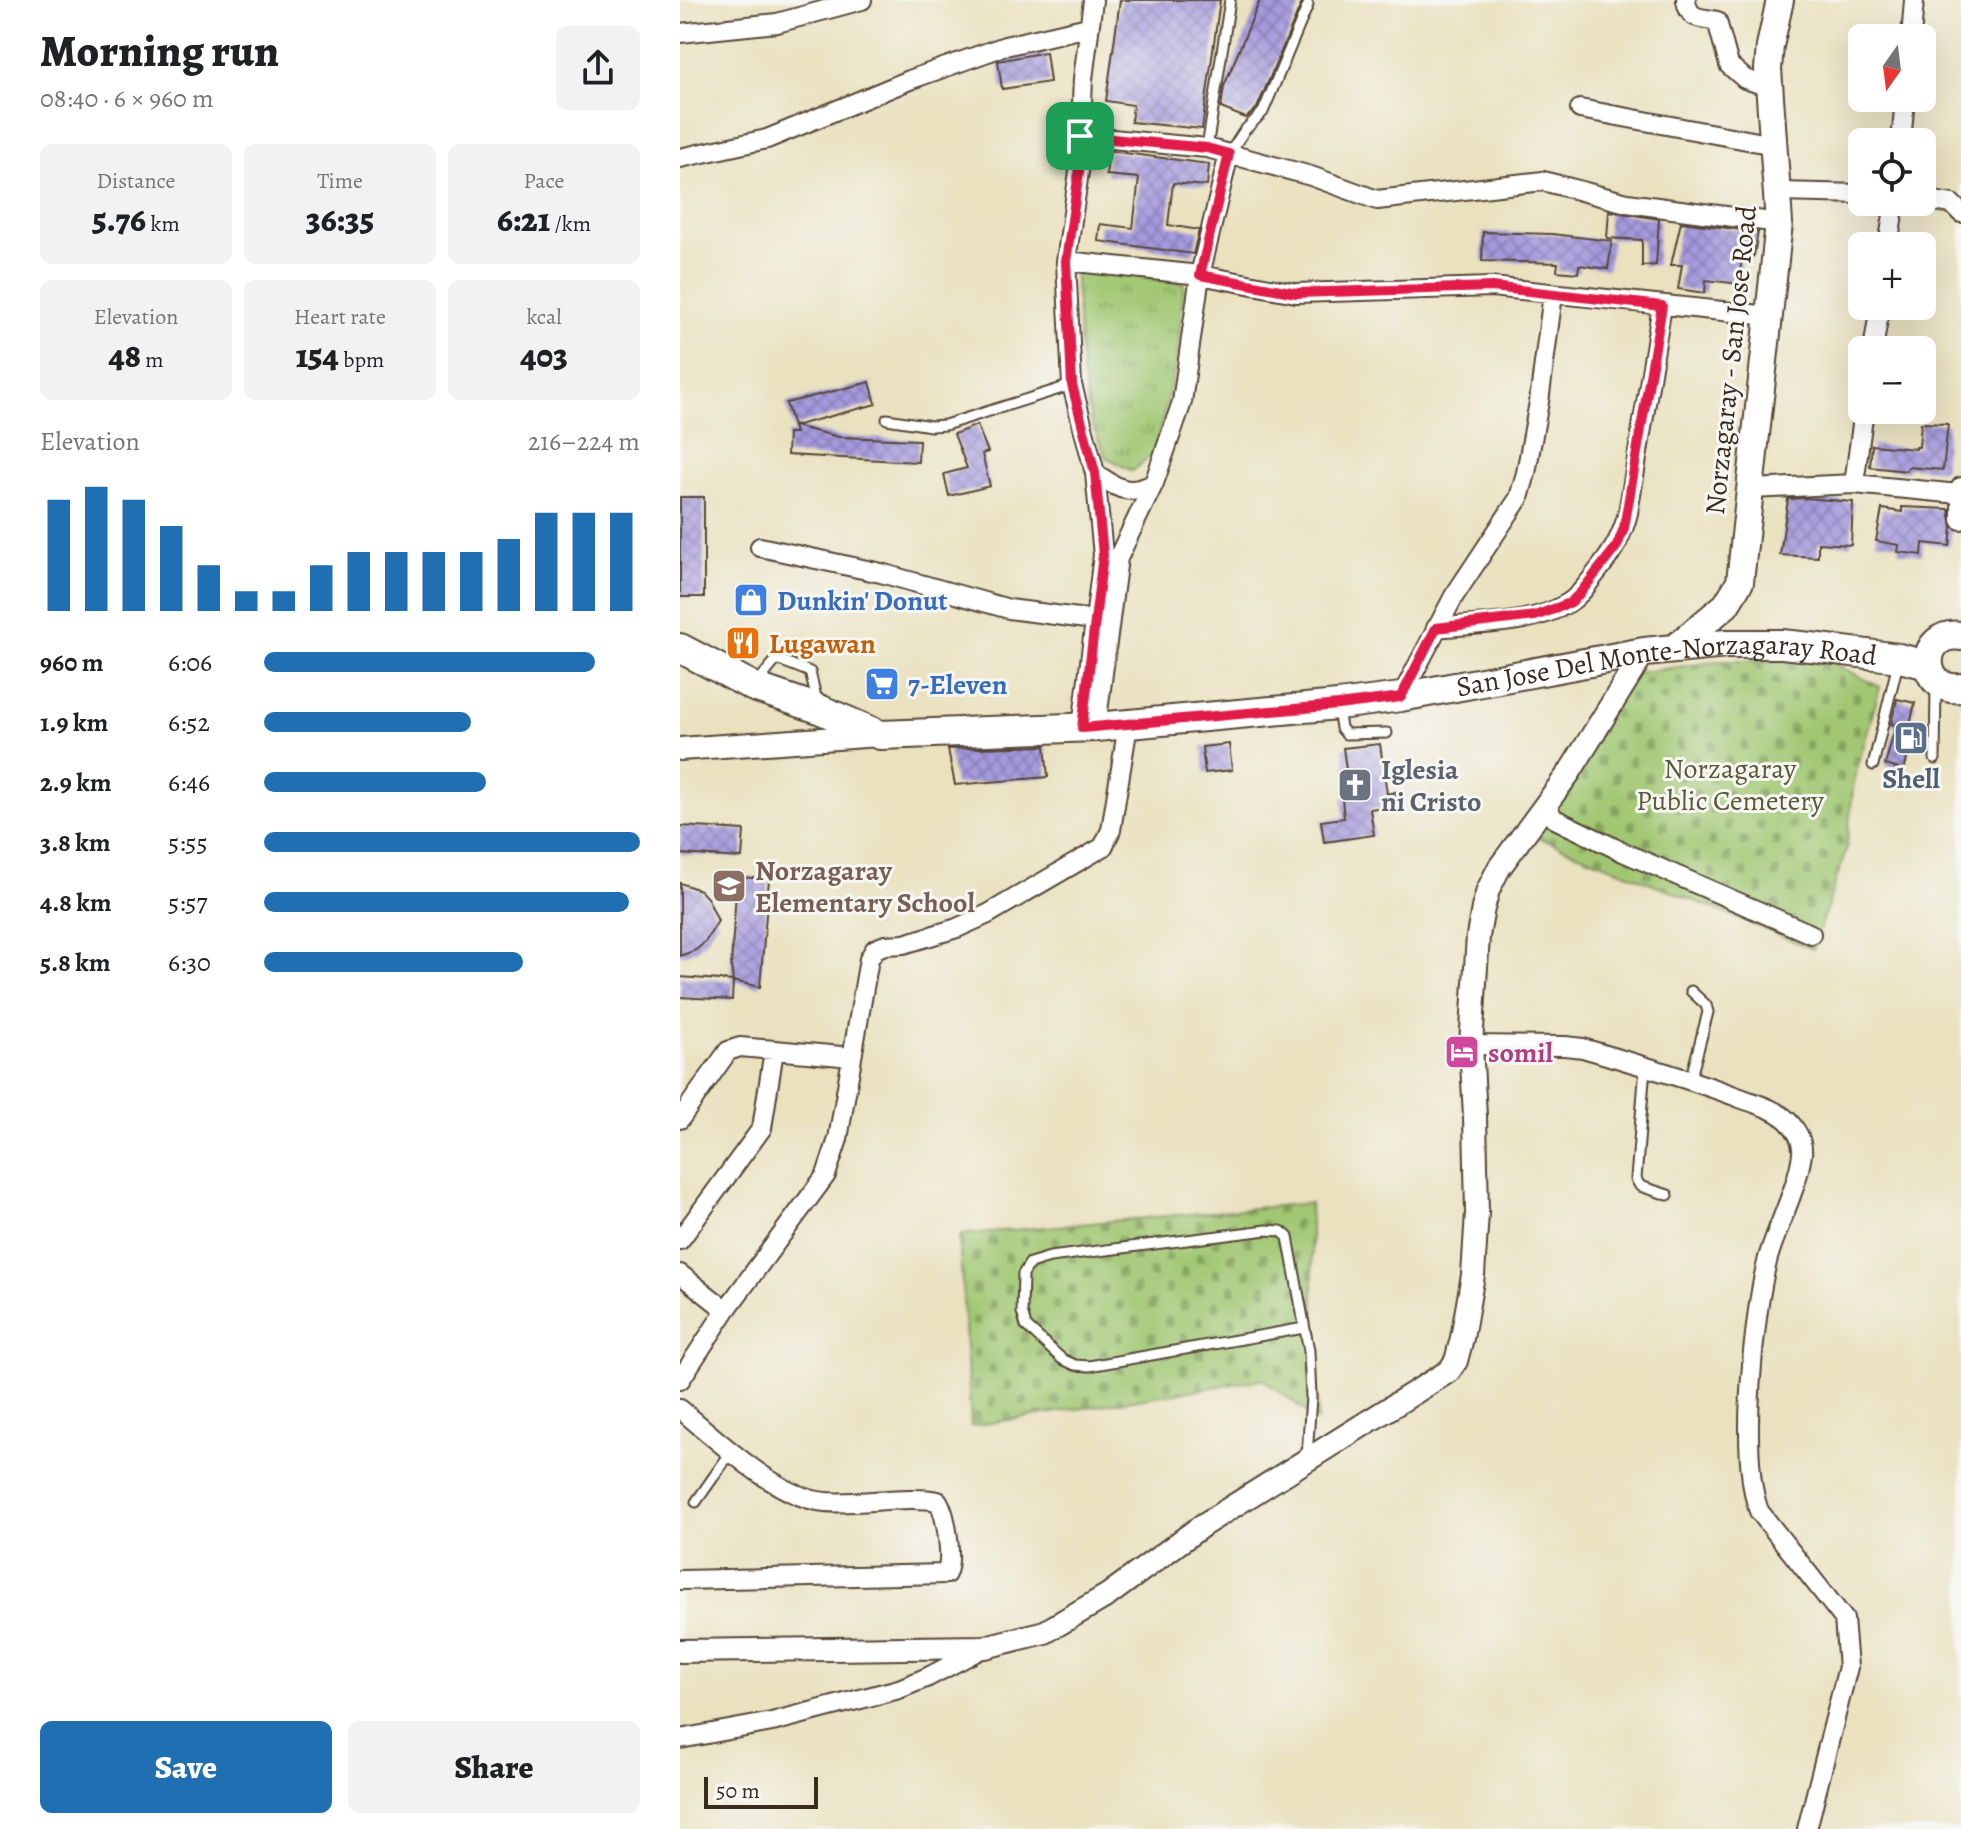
<!DOCTYPE html>
<html lang="en">
<head>
<meta charset="utf-8">
<style>
	body { margin:0; font-family:Alegreya,serif; background:#f2f2f2; color:#202124; height:100vh; display:flex; flex-direction:column; font-size:30px; white-space:nowrap }
	* { box-sizing:border-box; margin:0 }
	p { font-size:26px; color:#757577 }
	.icon { flex:none; width:44px; height:44px; fill:none; stroke:currentColor; stroke-width:2; stroke-linecap:round; stroke-linejoin:round }
	.map { position:relative; flex:1; overflow:hidden }
	.side { display:flex; flex-direction:column; background:#fff; width:680px }
	.side>* { flex:none }
	.needle { width:52px; rotate:194deg }
	.buttons { position:absolute; left:1168px; top:24px; display:grid; gap:16px }
	.buttons a { display:grid; place-items:center; width:88px; height:88px; border-radius:12px; background:#fff; box-shadow:0 8px 32px #0002; font-size:40px }
	.scale { position:absolute; left:24px; bottom:20px; width:114px; box-sizing:border-box; padding-left:8px; border:4px solid #3b2a1e; border-top:0; font-size:22px; line-height:28px; white-space:nowrap; color:#3b2a1e; -webkit-text-stroke:6px #f6f6f2; paint-order:stroke }
	.pin { position:absolute; display:grid; place-items:center; width:68px; height:68px; color:#fff; margin:-34px; border-radius:16px; box-shadow:0 4px 12px #0006 }
	.round { display:grid; place-items:center; flex:none; width:84px; height:84px; border-radius:12px; background:#f2f2f2 }
	.head { display:flex; align-items:center; justify-content:space-between; height:136px; padding:0 40px }
	h1 { font-size:44px; font-weight:800; line-height:60px }
	.metrics { display:grid; grid-template-columns:repeat(3,1fr); gap:12px; height:136px; padding:8px 40px }
	.metrics div { display:grid; align-content:center; border-radius:12px; background:#f2f2f2; text-align:center }
	.metrics b { font-size:34px; font-weight:800 }
	.metrics small { font-size:22px; font-weight:400 }
	.metrics p { font-size:22px }
	.chart { height:224px; padding:16px 40px }
	.chart p { display:flex; justify-content:space-between }
	.chart svg { width:100%; height:144px; margin-top:8px; stroke:#1f6fb2; stroke-width:6 }
	.cta { display:flex; gap:16px; margin-top:auto; padding:16px 40px }
	.cta a { flex:1; height:92px; border-radius:12px; background:#1f6fb2; color:#fff; font-size:32px; font-weight:800; line-height:92px; text-align:center }
	.cta a+a { background:#f2f2f2; color:#202124 }
	ul { padding:0 40px; list-style:none; font-size:26px }
	li { display:grid; grid-template-columns:128px 96px 1fr; align-items:center; height:60px }
	li i { height:20px; border-radius:10px; background:#1f6fb2 }
	main { display:flex; flex:1; min-height:0 }
	.map>svg:first-child { display:block }
	.grass { fill:url(#grass-tufts); stroke:#6e7848; stroke-width:2 }
	.cemetery { fill:url(#cemetery-stones); stroke:#6e7848; stroke-width:2 }
	.building { fill:url(#building-cross-hatch) }
	.lines { fill:none; stroke-linecap:round; stroke-linejoin:round }
	.service-casing { stroke:#554536; stroke-width:13 }
	.minor-casing { stroke:#554536; stroke-width:22 }
	.tertiary-casing { stroke:#554536; stroke-width:26 }
	.secondary-casing { stroke:#554536; stroke-width:30 }
	.primary-casing { stroke:#554536; stroke-width:32 }
	.service { stroke:#fff; stroke-width:9 }
	.minor { stroke:#fff; stroke-width:18 }
	.tertiary { stroke:#fff; stroke-width:22 }
	.secondary { stroke:#fff; stroke-width:26 }
	.primary { stroke:#fff; stroke-width:28 }
	.route-casing { stroke:#fff; stroke-width:16 }
	.route { stroke:#e11d48; stroke-width:10 }
	.labels { text-anchor:middle; stroke-width:6; stroke-linejoin:round; paint-order:stroke }
	.street-label { font-size:28px; fill:#3b2a1e; stroke:#f6f6f2 }
	.shop-label { font-size:28px; font-weight:bold; fill:#366cbe; stroke:#f6f6f2; text-anchor:start }
	.food-label { font-size:28px; font-weight:bold; fill:#c56008; stroke:#f6f6f2; text-anchor:start }
	.park-label { font-size:28px; fill:#5a5937; stroke:#f6f6f2 }
	.worship-label { font-size:28px; font-weight:bold; fill:#5b616d; stroke:#f6f6f2; text-anchor:start }
	.service-label { font-size:28px; font-weight:bold; fill:#4e5e75; stroke:#f6f6f2 }
	.education-label { font-size:28px; font-weight:bold; fill:#785e54; stroke:#f6f6f2; text-anchor:start }
	.hotel-label { font-size:28px; font-weight:bold; fill:#b23c85; stroke:#f6f6f2; text-anchor:start }
</style>
</head>
<body>
<main>
<section class="side">
<div class="head"><div><h1>Morning run</h1><p>08:40 · 6 × 960 m</p></div><a class="round"><svg class="icon" aria-label="share" viewBox="0 0 24 24"><path d="M12 15V3M7 8l5-5 5 5M5 13v7h14v-7"/></svg></a></div>
<div class="metrics">
<div><p>Distance</p><b>5.76<small> km</small></b></div>
<div><p>Time</p><b>36:35</b></div>
<div><p>Pace</p><b>6:21<small> /km</small></b></div>
</div>
<div class="metrics">
<div><p>Elevation</p><b>48<small> m</small></b></div>
<div><p>Heart rate</p><b>154<small> bpm</small></b></div>
<div><p>kcal</p><b>403</b></div>
</div>
<div class="chart"><p><span>Elevation</span>216–224 m</p>
<svg viewBox="0 0 160 44" preserveAspectRatio="none"><path d="M5 44V10M15 44V6M25 44V10M35 44V18M45 44V30M55 44V38M65 44V38M75 44V30M85 44V26M95 44V26M105 44V26M115 44V26M125 44V22M135 44V14M145 44V14M155 44V14"/></svg>
</div>
<ul>
<li><b>960 m</b>6:06<i style="width:88%"></i></li>
<li><b>1.9 km</b>6:52<i style="width:55%"></i></li>
<li><b>2.9 km</b>6:46<i style="width:59%"></i></li>
<li><b>3.8 km</b>5:55<i style="width:100%"></i></li>
<li><b>4.8 km</b>5:57<i style="width:97%"></i></li>
<li><b>5.8 km</b>6:30<i style="width:69%"></i></li>
</ul>
<div class="cta"><a>Save</a><a>Share</a></div>
</section>
<div class="map">
<svg width="1281" height="1829" viewBox="0 0 1281 1829">
	<defs>
		<pattern id="grass-tufts" width="24" height="20" patternUnits="userSpaceOnUse" patternTransform="scale(2)"><rect width="24" height="20" fill="#a1c772"/><path d="M3 7l-1-3M5 7V3M7 7l1-3M15 17l-1-3M17 17v-4M19 17l1-3" fill="none" stroke="#84a25d"/></pattern>
		<pattern id="cemetery-stones" width="16" height="16" patternUnits="userSpaceOnUse" patternTransform="scale(2)"><rect width="16" height="16" fill="#a1c772"/><path d="M2 7V4a2 2 0 0 1 4 0v3zM10 15v-3a2 2 0 0 1 4 0v3z" fill="#84a25d"/></pattern>
		<pattern id="building-cross-hatch" width="8" height="8" patternUnits="userSpaceOnUse" patternTransform="scale(2)"><rect width="8" height="8" fill="#a49ade"/><path d="M0 0l8 8M0 8l8-8" fill="none" stroke="#877eb3"/></pattern>
	</defs>
	<rect width="100%" height="100%" fill="#f6f6f2"/>
	<filter id="ink" filterUnits="userSpaceOnUse"><feTurbulence type="fractalNoise" baseFrequency=".0125" numOctaves="2"/><feDisplacementMap in="SourceGraphic" scale="16" xChannelSelector="R" yChannelSelector="G"/><feConvolveMatrix kernelMatrix="1 2 1 2 8 2 1 2 1" color-interpolation-filters="sRGB"/></filter>
	<filter id="wash" filterUnits="userSpaceOnUse"><feTurbulence type="fractalNoise" baseFrequency=".006" numOctaves="4" result="noise"/><feDisplacementMap in="SourceGraphic" scale="32" xChannelSelector="R" yChannelSelector="G"/><feGaussianBlur stdDeviation="1.8" result="paint"/><feColorMatrix in="noise" values="0 0 0 0 0 0 0 0 0 0 0 0 0 0 0 0 0 1.4 0 .05"/><feComposite in="paint" operator="in"/></filter>
	<g filter="url(#wash)">
		<rect width="100%" height="100%" fill="#eae1bf"/>
		<path class="grass" d="M 394,266 L 504,283 L 497,360 L 474,453 L 452,471 L 426,457 L 411,422 L 402,373 Z"/>
		<path class="cemetery" d="M 1039,661 L 1149,661 L 1200,687 L 1174,780 L 1166,850 L 1133,949 L 848,833 L 957,673 Z
			M 630,1203 L 638,1421 L 583,1379 L 291,1426 L 279,1235 Z"/>
		<g id="blocks">
			<path class="building" d="M 440,0 L 540,0 L 522,129 L 451,122 L 453,105 L 426,101 Z
				M 580,0 L 623,0 L 577,108 L 566,118 L 541,108 L 544,86 Z
				M 366,52 L 370,82 L 322,89 L 318,61 Z
				M 429,151 L 529,164 L 527,186 L 493,183 L 488,225 L 519,230 L 513,254 L 418,241 L 420,224 L 453,228 L 459,178 L 426,175 Z
				M 929,211 L 979,219 L 976,265 L 962,266 L 962,240 L 927,238 Z
				M 1001,222 L 1078,232 L 1074,255 L 1068,262 L 1061,261 L 1060,284 L 1026,280 L 1025,293 L 998,289 L 1002,265 L 991,265 Z
				M 803,232 L 872,234 L 932,241 L 928,269 L 899,265 L 898,273 L 877,271 L 878,263 L 802,261 Z
				M 190,382 L 196,404 L 114,426 L 159,437 L 239,440 L 238,462 L 107,455 L 108,433 L 115,433 L 106,403 Z
				M 1241,423 L 1268,424 L 1263,470 L 1228,467 L 1227,471 L 1190,467 L 1192,445 L 1236,449 L 1236,447 L 1239,447 Z
				M 297,425 L 308,452 L 302,454 L 310,486 L 269,496 L 264,474 L 287,468 L 274,434 Z
				M 0,497 L 24,497 L 24,597 L 0,597 Z
				M 1125,498 L 1173,502 L 1171,545 L 1138,543 L 1138,557 L 1100,555 L 1108,499 Z
				M 1222,507 L 1269,509 L 1272,527 L 1270,546 L 1243,543 L 1242,555 L 1218,552 L 1219,545 L 1196,541 L 1202,509 L 1222,512 Z
				M 1217,699 L 1235,703 L 1227,738 L 1232,740 L 1224,770 L 1205,765 L 1216,725 L 1211,724 Z
				M 549,744 L 552,770 L 525,773 L 522,747 Z
				M 700,744 L 707,794 L 716,792 L 717,805 L 690,809 L 694,835 L 644,842 L 641,821 L 664,818 L 662,798 L 670,797 L 663,748 Z
				M 365,746 L 368,777 L 275,785 L 268,749 Z
				M 0,826 L 64,830 L 62,858 L 0,854 Z
				M 57,877 L 89,879 L 80,987 L 53,981 L 51,965 Z
				M 0,883 L 20,890 L 28,899 L 38,921 L 25,942 L 16,950 L 0,956 Z
				M 0,977 L 53,981 L 52,1000 L 0,997 Z"/>
		</g>
	</g>
	<g filter="url(#ink)">
		<use href="#blocks" fill-opacity="0" stroke="#554536" stroke-width="2"/>
		<g class="lines">
			<g class="service-casing">
				<path id="service" d="M 527,148 L 550,0
					M 549,154 L 564,131 L 583,112 L 628,5
					M 207,419 L 251,426 L 265,425 L 392,385
					M 77,683 L 97,659 L 130,672 L 137,701
					M 658,709 L 661,728 L 666,734 L 707,733
					M 1255,759 L 1256,686
					M 1193,765 L 1218,663
					M 965,1067 L 956,1179 L 960,1186 L 988,1195
					M 1010,1081 L 1028,1012 L 1026,1005 L 1011,991
					M 624,1328 L 409,1366 L 395,1365 L 382,1359 L 346,1326 L 342,1312 L 343,1274 L 350,1263 L 370,1257 L 587,1230 L 601,1231 L 608,1237 L 629,1351 L 631,1397 L 627,1456
					M 16,1502 L 51,1452"/>
			</g>
			<g class="minor-casing">
				<path id="minor" d="M 1006,0 C 1009,21 1020,17 1037,21 L 1049,65 L 1065,79 L 1089,87
					M 0,33 L 97,23 L 182,0
					M 1231,38 L 1234,0
					M 900,109 L 1094,145
					M 400,136 L 527,148 L 631,176 L 697,200 L 863,181 L 947,203 L 1099,223
					M 1221,142 L 1225,98
					M 0,158 L 87,139 L 232,79 L 325,46 L 408,27
					M 1098,192 L 1182,194
					M 1242,199 L 1272,204 L 1281,213
					M 1208,246 L 1215,202
					M 386,261 L 520,275 L 616,293 L 812,287 L 1090,316
					M 1193,350 L 1200,306
					M 415,473 C 436,488 450,497 474,483
					M 1174,484 L 1184,410
					M 1281,487 L 1281,520
					M 1071,489 L 1174,484 L 1279,494
					M 80,547 L 201,573 L 329,609 L 414,620
					M 756,628 C 797,623 851,626 888,603 C 900,596 908,583 917,572 C 932,553 942,537 948,513 L 982,306
					M 721,697 L 774,596 L 839,498 L 846,473 L 859,402 L 873,294
					M 416,727 L 438,558 L 474,483 L 502,402 L 520,275 L 549,154
					M 402,728 L 423,555 L 415,473 L 392,385 L 386,261 L 399,172 L 403,79 L 413,0
					M 867,803 L 872,816 L 875,819 L 943,852 L 1131,934
					M 791,1045 L 885,1046 L 903,1048 C 955,1064 1009,1078 1060,1098 C 1076,1104 1096,1109 1108,1121 C 1117,1130 1123,1142 1122,1154 C 1117,1190 1098,1224 1088,1258 C 1073,1315 1059,1457 1079,1511 L 1164,1619 L 1168,1667 L 1127,1829
					M 0,1119 L 48,1051 L 60,1047 L 172,1057
					M 0,1240 L 82,1128 L 94,1050
					M 0,1274 L 46,1310
					M 0,1380 L 46,1310 L 146,1175 L 158,1139 L 189,959 L 195,949 L 205,945 L 224,944 L 277,928 L 308,914 L 423,847 L 431,830 L 448,725
					M 0,1409 C 38,1440 97,1498 145,1502 C 179,1505 227,1495 258,1501 C 267,1516 273,1560 266,1574 L 0,1580
					M 0,1739 L 92,1722 L 219,1689 L 248,1677 L 305,1647"/>
			</g>
			<g class="tertiary-casing">
				<path id="tertiary" d="M 0,749 L 199,735
					M 0,1651 L 305,1647 L 365,1632 L 428,1595 L 523,1525 L 769,1371 L 776,1361 L 782,1338 L 793,1275 L 797,1213 L 795,1116 L 791,1045 L 798,936 L 803,908 L 808,890 L 819,868 L 889,773 L 964,652"/>
			</g>
			<g class="secondary-casing">
				<path id="secondary" d="M 992,650 L 1046,605 L 1060,582 L 1099,223 L 1088,69 L 1090,46 L 1100,0"/>
			</g>
			<g class="primary-casing">
				<g id="primary">
					<path d="M 1281,636 C 1238,630 1238,693 1281,688"/>
					<path id="s1" d="M 0,648 L 74,687 L 139,709 L 200,735 L 416,727 L 658,705 L 721,697 L 964,652 L 1046,644 L 1102,644 L 1140,648 L 1219,658 L 1248,665"/>
				</g>
			</g>
			<use href="#service" class="service"/>
			<use href="#minor" class="minor"/>
			<use href="#tertiary" class="tertiary"/>
			<use href="#secondary" class="secondary"/>
			<use href="#primary" class="primary"/>
		</g>
	</g>
	<g class="lines" filter="url(#ink)">
		<g class="route-casing">
			<path id="route" d="M 400,136 L 527,148 L 549,154 L 520,275 L 616,293 L 812,287 L 982,306 L 944,528 L 937,546 L 901,592 L 890,603 L 855,616 L 756,628 L 721,697 L 658,705 L 402,728 L 423,555 L 415,473 L 392,385 L 386,261 L 399,172 Z"/>
		</g>
		<use href="#route" class="route"/>
	</g>
	<defs>
		<g id="shop-square" transform="scale(1.8)"><rect x="-9" y="-9" width="18" height="18" rx="4" fill="#3f7fe0" stroke="#f6f6f2"/><path d="M-5-2.5h2.3a2.7 3.5 0 0 1 5.4 0H5L5.5 6h-11ZM-1.5-2.5h3a1.5 2.3 0 0 0-3 0Z" fill="#fff"/></g>
		<g id="restaurant-square" transform="scale(1.8)"><rect x="-9" y="-9" width="18" height="18" rx="4" fill="#e8710a" stroke="#f6f6f2"/><path d="M-5-6h1v4h1v-4h1v4h1v-4h1v5L-1.5 .5V6h-2V.5L-5-1ZM5-6V6H3V1.5H1.5Q1.5-4 5-6Z" fill="#fff"/></g>
		<g id="supermarket-square" transform="scale(1.8)"><rect x="-9" y="-9" width="18" height="18" rx="4" fill="#3f7fe0" stroke="#f6f6f2"/><path d="M-6-5.5h2.5l.6 2H6L4.5 2H-2.5L-4.4-4H-6ZM-1.5 3.2a1.3 1.3 0 1 0 .1 0ZM3 3.2a1.3 1.3 0 1 0 .1 0Z" fill="#fff"/></g>
		<g id="fuel-square" transform="scale(1.8)"><rect x="-9" y="-9" width="18" height="18" rx="4" fill="#5c6f8a" stroke="#f6f6f2"/><path d="M-5.5-6h7V0h2V4h1.3V-2.5L3-4.5l.8-.8L6-3V5H2.5V1h-1V6h-7ZM-4.2-4.7v3.2H.2V-4.7Z" fill="#fff"/></g>
		<g id="church-square" transform="scale(1.8)"><rect x="-9" y="-9" width="18" height="18" rx="4" fill="#6b7280" stroke="#f6f6f2"/><path d="M-1.2-6h2.4v3.5h3.3v2.4h-3.3V6h-2.4V-.1h-3.3v-2.4h3.3Z" fill="#fff"/></g>
		<g id="school-square" transform="scale(1.8)"><rect x="-9" y="-9" width="18" height="18" rx="4" fill="#8d6e63" stroke="#f6f6f2"/><path d="M0-5L7-2L0 1L-7-2ZM-4 1L0 2.5L4 1V4Q0 6-4 4Z" fill="#fff"/></g>
		<g id="hotel-square" transform="scale(1.8)"><rect x="-9" y="-9" width="18" height="18" rx="4" fill="#d1479c" stroke="#f6f6f2"/><path d="M-6-4.5h1.5V1H6V5H4.5V3h-9V5H-6ZM-4 0a1.8 1.8 0 1 1 3.6 0ZM.5 0V-2.5h3Q6-2.5 6 0Z" fill="#fff"/></g>
	</defs>
	<g fill-rule="evenodd">
		<use href="#shop-square" x="71" y="600"/>
		<use href="#restaurant-square" x="63" y="643"/>
		<use href="#supermarket-square" x="202" y="684"/>
		<use href="#fuel-square" x="1231" y="738"/>
		<use href="#church-square" x="675" y="785"/>
		<use href="#school-square" x="49" y="886"/>
		<use href="#hotel-square" x="782" y="1052"/>
	</g>
	<g class="labels">
		<g class="street-label">
			<text transform="translate(1050 360) rotate(-84)" y="10">Norzagaray - San Jose Road</text>
			<text dy="10" stroke="none"><textPath href="#s1" startOffset="1010">San Jose Del Monte-Norzagaray Road</textPath></text>
		</g>
		<g class="shop-label">
			<text x="97" y="610">Dunkin' Donut</text>
			<text x="228" y="694">7-Eleven</text>
		</g>
		<g class="food-label">
			<text x="89" y="653">Lugawan</text>
		</g>
		<g class="park-label">
			<text x="1050" y="778">Norzagaray<tspan x="1050" dy="32">Public Cemetery</tspan></text>
		</g>
		<g class="worship-label">
			<text x="701" y="779">Iglesia<tspan x="701" dy="32">ni Cristo</tspan></text>
		</g>
		<g class="service-label">
			<text x="1231" y="788">Shell</text>
		</g>
		<g class="education-label">
			<text x="75" y="880">Norzagaray<tspan x="75" dy="32">Elementary School</tspan></text>
		</g>
		<g class="hotel-label">
			<text x="808" y="1062">somil</text>
		</g>
	</g>
</svg>
<div class="buttons">
<a><svg class="needle" viewBox="-14 -14 28 28"><path d="M0-13l5 13h-10z" fill="#e53935"/><path d="M0 13l5-13h-10z" fill="#757577"/></svg></a>
<a><svg class="icon" aria-label="locate" viewBox="0 0 24 24"><circle cx="12" cy="12" r="6"/><path d="M12 2v4M12 18v4M2 12h4M18 12h4"/></svg></a>
<a>+</a>
<a>−</a>
</div>
<div class="scale">50 m</div>
<div class="pin" style="left:400px;top:136px;background:#1e9e55"><svg class="icon" aria-label="arrive" viewBox="0 0 24 24"><path d="M6 21V4h12l-3 4 3 4H6"/></svg></div>
</div>
</main>
</body>
</html>
